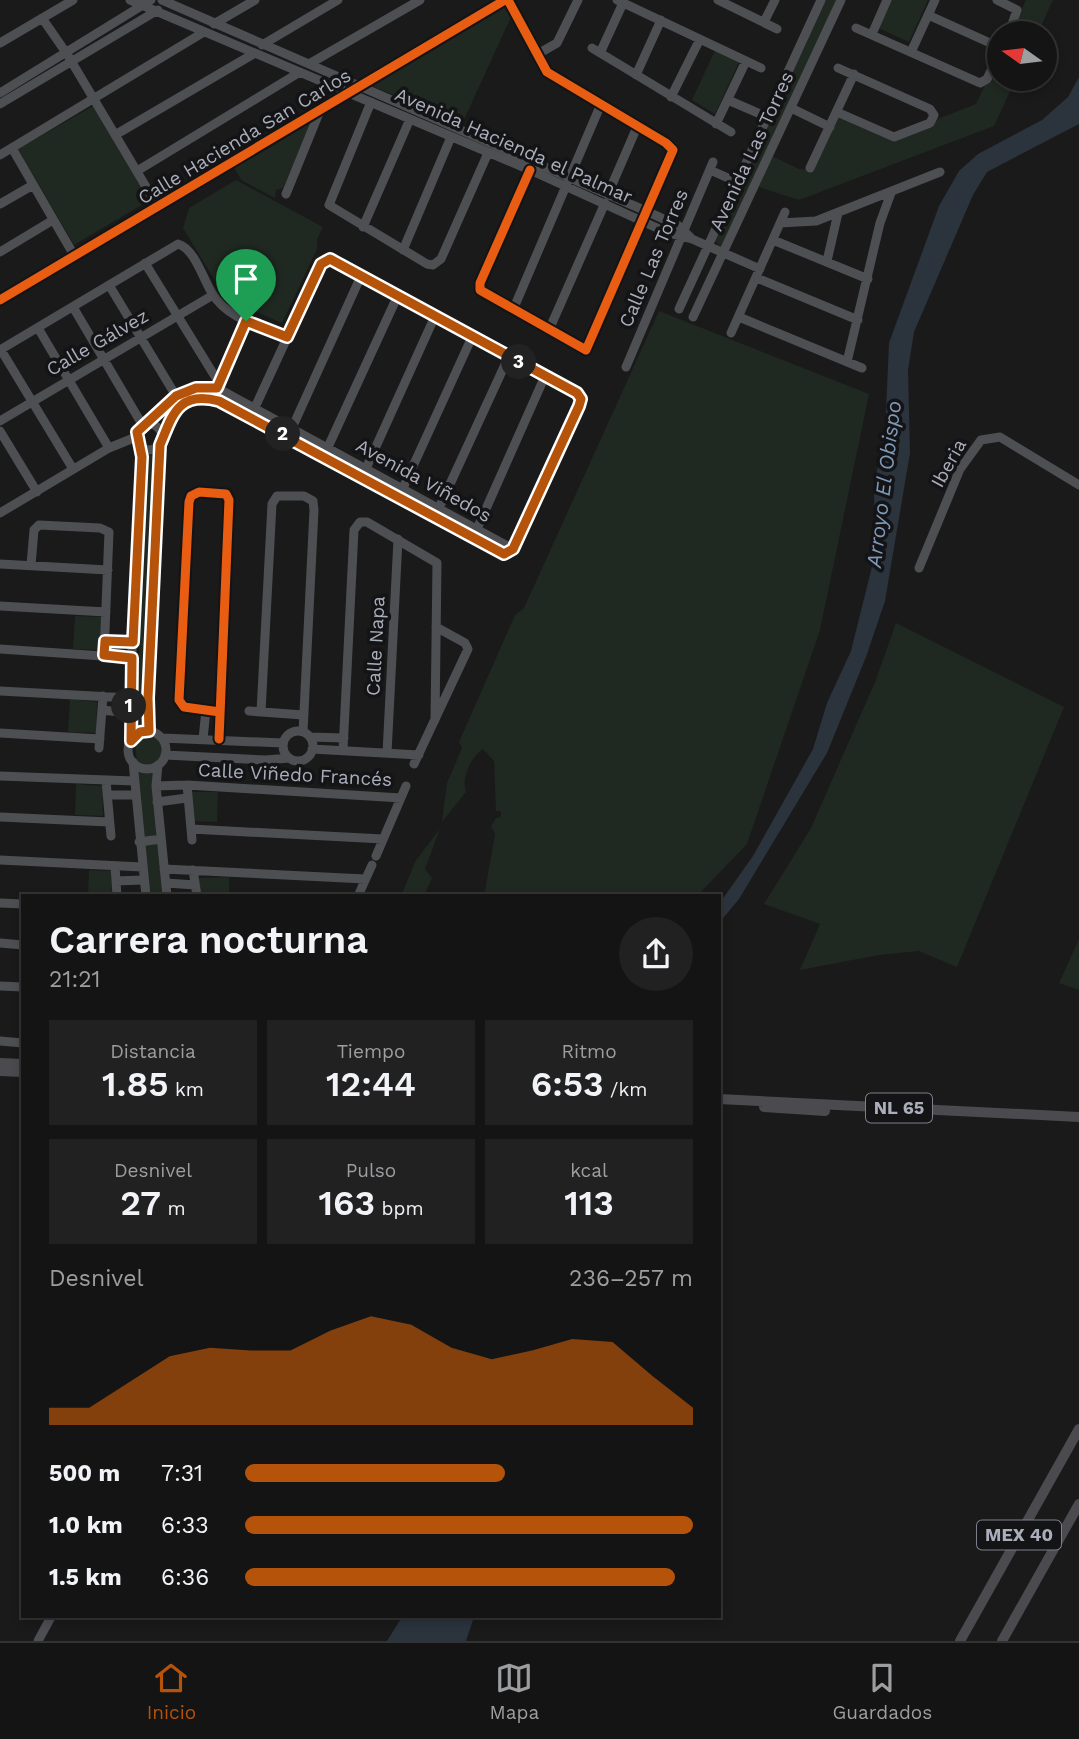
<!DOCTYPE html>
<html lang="es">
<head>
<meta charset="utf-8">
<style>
	body { margin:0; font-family:"Work Sans",sans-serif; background:#212122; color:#f1f3f6; height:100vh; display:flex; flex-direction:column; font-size:26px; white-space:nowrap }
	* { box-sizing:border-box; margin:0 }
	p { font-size:23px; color:#9d9ea0 }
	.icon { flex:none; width:38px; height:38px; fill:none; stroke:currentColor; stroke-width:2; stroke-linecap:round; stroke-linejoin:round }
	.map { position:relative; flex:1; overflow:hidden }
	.details { position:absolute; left:21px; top:894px; width:700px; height:724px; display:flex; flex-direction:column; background:#141414; border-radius:0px; box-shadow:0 4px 10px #0003,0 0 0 2px #333334 }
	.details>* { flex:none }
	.needle { width:46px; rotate:284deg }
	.tools { position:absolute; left:987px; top:21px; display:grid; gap:14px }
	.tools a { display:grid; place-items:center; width:70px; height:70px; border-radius:50%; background:#141414; box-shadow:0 4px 10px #0003,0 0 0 2px #333334; font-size:35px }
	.pin { position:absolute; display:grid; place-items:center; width:60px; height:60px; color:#fff; margin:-72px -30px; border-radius:50% 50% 50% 0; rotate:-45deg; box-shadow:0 0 7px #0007 }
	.pin .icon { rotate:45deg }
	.km { position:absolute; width:35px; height:35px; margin:-18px; border-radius:50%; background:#222; color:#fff; font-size:19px; line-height:35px; text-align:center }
	.round { display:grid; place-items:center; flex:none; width:74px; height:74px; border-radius:37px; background:#212122 }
	.headline { display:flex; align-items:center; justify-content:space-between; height:119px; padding:0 28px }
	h1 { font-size:38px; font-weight:600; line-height:52px }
	.figures { display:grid; grid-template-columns:repeat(3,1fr); gap:10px; height:119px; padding:7px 28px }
	.figures div { display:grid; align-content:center; border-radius:0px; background:#212122; text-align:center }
	.figures b { font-size:35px; font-weight:600 }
	.figures small { font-size:19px; font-weight:400 }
	.figures p { font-size:19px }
	.chart { height:196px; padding:14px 28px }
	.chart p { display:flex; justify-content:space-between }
	.chart svg { width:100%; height:126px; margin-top:7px; fill:#b45309; opacity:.7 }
	ul { padding:0 28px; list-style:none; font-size:23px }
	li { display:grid; grid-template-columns:112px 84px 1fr; align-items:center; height:52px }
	li i { height:18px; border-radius:9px; background:#b45309 }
	.tab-bar { display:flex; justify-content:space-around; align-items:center; height:98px; border-top:2px solid #333334; background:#141414; font-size:19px; color:#9d9ea0 }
	.tab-bar a { display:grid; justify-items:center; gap:4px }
	.tab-bar .on { color:#b45309 }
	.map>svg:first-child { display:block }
	.green { fill:#1f2821 }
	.water { fill:#2b333d }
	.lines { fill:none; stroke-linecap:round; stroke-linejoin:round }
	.minor { stroke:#4d4f53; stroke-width:9 }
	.major { stroke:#4b4b4f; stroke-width:10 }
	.cycleway-casing { stroke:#141416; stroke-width:13 }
	.cycleway { stroke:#e95d12; stroke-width:9 }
	.route-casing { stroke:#fff; stroke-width:14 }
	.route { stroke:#b45309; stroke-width:9 }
	.labels { text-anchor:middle; stroke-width:7; stroke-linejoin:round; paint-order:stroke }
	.shield { fill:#141416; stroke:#7d808a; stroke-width:2 }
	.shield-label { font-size:18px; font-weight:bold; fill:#aaaebb }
	.street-label { font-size:19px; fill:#aaaebb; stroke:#141416 }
	.water-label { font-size:21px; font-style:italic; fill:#7f99b8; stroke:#141416 }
</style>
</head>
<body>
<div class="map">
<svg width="1079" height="1641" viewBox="0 0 1079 1641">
	<rect width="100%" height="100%" fill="#1a1a1a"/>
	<path class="green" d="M 824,0 L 839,0 L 726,246 L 721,247 L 713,239 Z
		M 889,0 L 928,0 L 909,42 L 876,27 Z
		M 1026,0 L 1053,0 L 1038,33 L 1010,33 Z
		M 502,6 L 512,15 L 462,124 L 372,86 Z
		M 717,46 L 741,58 L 715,114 L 692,100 Z
		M 999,56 L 999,79 L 1016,79 L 994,126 L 799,200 L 759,187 L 772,156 L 799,169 L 811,170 L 839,113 L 892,137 L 976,104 Z
		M 93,106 L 150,200 L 74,245 L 18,149 Z
		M 312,122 L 283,188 L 276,190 L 275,198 L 241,180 L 234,167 Z
		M 236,180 L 323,227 L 317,239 L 317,249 L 282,323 L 226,299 L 183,228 L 189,208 Z
		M 659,311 L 869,394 L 820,630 L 747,844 L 697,896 L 484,896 L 495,834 L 491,826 L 496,818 L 501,817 L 501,811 L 496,811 L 494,761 L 483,749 C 471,757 461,778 466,792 L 442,822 L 447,783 L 462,748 L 459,742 L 515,615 L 524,608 Z
		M 148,455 L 157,456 L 145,708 L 160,738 L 162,759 L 153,779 L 164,896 L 149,896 L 135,743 Z
		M 75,616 L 103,617 L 100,650 L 73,649 Z
		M 896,623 L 1064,707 L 957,967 L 919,951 L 879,955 L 800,970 L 820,924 L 764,904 L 811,828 L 875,682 Z
		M 70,699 L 97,702 L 96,733 L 68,732 Z
		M 76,784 L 102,786 L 103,816 L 75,815 Z
		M 188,792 L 218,792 L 217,822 L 192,821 Z
		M 440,829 L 425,869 L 432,878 L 424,896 L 401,896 L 416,860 Z
		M 89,870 L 111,871 L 112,896 L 88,896 Z
		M 229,877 L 229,896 L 199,896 L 197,878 Z
		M 1079,939 L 1079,990 L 1059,983 Z"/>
	<path class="water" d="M 1079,77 L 1079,124 L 987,172 L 973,195 L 914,332 L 908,370 L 910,453 L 885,601 L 866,657 L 827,753 L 739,899 L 719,923 L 719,904 L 753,856 L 813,749 L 827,703 L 851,651 L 875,555 L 874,485 L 885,433 L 889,343 L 939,206 L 959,171 L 978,154 L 1042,120 L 1068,97 Z
		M 402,1617 L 474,1617 L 466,1641 L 387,1641 Z"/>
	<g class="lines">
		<path class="minor" d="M 130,0 L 530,170 L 668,233 L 692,239 L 760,269
			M 162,0 L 646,211 L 679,226 L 692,239
			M 508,0 L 547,72 L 666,143 L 673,150 L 586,350 L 480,290 L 480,283 L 530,170
			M 617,0 L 761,68
			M 718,0 L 777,29
			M 997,0 L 1017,10 L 1009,33
			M 928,15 L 999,47
			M 42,18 L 67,54 L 158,207
			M 764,22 L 775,0
			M 214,24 L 255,0
			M 856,28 L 980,83 L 987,79 L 999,54
			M 872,34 L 887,0
			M 0,43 L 73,0
			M 262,45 L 338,0
			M 592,48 L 731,132
			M 911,52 L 935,0
			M 600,53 L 623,3
			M 536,55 L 557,43 L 578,0
			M 309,64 L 420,0
			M 636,75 L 661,20
			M 0,93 L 151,0
			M 671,97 L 700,39
			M 728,100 L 767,117
			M 371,102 L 329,205 L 427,264 L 433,265 L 441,259 L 488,153
			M 0,104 L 158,10
			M 791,108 L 830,127
			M 837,112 L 894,137 L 930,123 L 934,115 L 930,109 L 838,68
			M 716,124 L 746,61
			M 115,135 L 255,53
			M 12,148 L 75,257
			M 0,155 L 204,32
			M 810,168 L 854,74
			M 710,170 L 737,182
			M 137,171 L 300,72
			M 286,194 L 319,113
			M 608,194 L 637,127
			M 0,204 L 33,185
			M 780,223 L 816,221 L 940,172
			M 363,227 L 410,119
			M 773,240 L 868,279
			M 403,250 L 451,137
			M 0,252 L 53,220
			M 827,261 L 838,213
			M 145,263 L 219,383
			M 757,278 L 858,320
			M 109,285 L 176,396
			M 0,300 L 505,0
			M 73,307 L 143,426
			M 679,309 L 821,0
			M 513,310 L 601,104
			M 693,317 L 841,0
			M 739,317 L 862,368
			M 38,328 L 109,448
			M 549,330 L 605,203
			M 731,333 L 785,212
			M 0,350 L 178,244 C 195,249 203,279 212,293 C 227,319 261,326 287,337
			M 1,350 L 73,469
			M 847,362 L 880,223 L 891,193
			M 626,367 L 713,162
			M 218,386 L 246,321
			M 251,416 L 321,264 L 325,259 L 333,260 L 580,396 L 579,406 L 513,549
			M 0,421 L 213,295
			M136 437a13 13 0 1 1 26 0a13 13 0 1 1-26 0Z
			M 148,424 C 168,404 185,383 217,388 L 513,549
			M 292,428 L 361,276
			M 0,431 L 37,492
			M 162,433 C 174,409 191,393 219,401 L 497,552 L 506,554 L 513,549
			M 328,447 L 398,295
			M 364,473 L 435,316
			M 403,488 L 472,337
			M 439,508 L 509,356
			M 0,513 L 109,448 L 136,437
			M 477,529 L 545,376
			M 0,564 L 108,570
			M 31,565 L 34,530 L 39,525 L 100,528 L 109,532 L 104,655
			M 919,568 L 960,469 L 981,440 L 1000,437 L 1079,485
			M 0,606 L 106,612
			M 105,641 L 133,642
			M 0,649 L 132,658
			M 0,691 L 130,698
			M 102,710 L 129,713
			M 249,711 L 303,715
			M 261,712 L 272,504 L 277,496 L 304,496 L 313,501 L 314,510 L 303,732
			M 149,731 L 148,698 L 160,445
			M283 746a15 15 0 1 1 30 0a15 15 0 1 1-30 0Z
			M128 750a19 19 0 1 1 38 0a19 19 0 1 1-38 0Z
			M 0,733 L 100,739
			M 310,737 L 344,738
			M 162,738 L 283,743
			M 203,739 L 206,710
			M 219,739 L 229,500 L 226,494 L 199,492 L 191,496 L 189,502 L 179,700 L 184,707 L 220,712
			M 131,741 L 129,713 L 142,448
			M 99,748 L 103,696
			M 312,749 L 419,755
			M 343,750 L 354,530 L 360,522 L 367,522 L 437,563 L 435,720
			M 387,753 L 398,539
			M 165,755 L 266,760 L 289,758
			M 133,762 L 146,896
			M 414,764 L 468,649 L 465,643 L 436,627
			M 158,765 L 156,786 L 167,896
			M 0,776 L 134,781
			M 106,781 L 111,836
			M 187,785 L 192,840
			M 156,786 L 187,785 L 401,798
			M 107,795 L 134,795
			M 157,802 L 187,798
			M 0,817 L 109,822
			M 191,829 L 383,839
			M 139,842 L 161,839
			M 376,856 L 406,786
			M 0,860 L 142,867
			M 115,866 L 117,896
			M 164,869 L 365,879
			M 193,870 L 197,896
			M 116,881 L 143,880
			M 166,883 L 195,885
			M 358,896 L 372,865
			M 0,903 L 23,904
			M 0,943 L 23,945
			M 0,986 L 23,987
			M 0,1041 L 23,1043
			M 38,1641 L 51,1617"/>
		<path class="major" d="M 0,1063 L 23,1064
			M 0,1071 L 23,1072
			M 719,1099 L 1079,1117
			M 764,1107 L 825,1111
			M 960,1641 L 1079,1429
			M 1002,1641 L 1079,1504"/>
		<g class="cycleway-casing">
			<path id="cycleway" d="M 508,0 L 547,72 L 666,143 L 673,150 L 586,350 L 480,290 L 480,283 L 530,170
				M 0,300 L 505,0
				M 219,739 L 229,500 L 226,494 L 199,492 L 191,496 L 189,502 L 179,700 L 184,707 L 220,712"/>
		</g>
		<use href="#cycleway" class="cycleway"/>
	</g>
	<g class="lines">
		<g class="route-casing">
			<path id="route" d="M 330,259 L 577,393 L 581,399 L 579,406 L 513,549 L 504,554 L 219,401 C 177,390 172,417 160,445 L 148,698 L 149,731 L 140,732 L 131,741 L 132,658 L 104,655 L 105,641 L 133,642 L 142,457 L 137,432 L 176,396 L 196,388 L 217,388 L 246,321 L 287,337 L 321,264 Z"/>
		</g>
		<use href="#route" class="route"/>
	</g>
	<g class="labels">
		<g class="shield">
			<rect x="866" y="1093.5" width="66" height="29" rx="5"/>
			<rect x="977" y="1520.5" width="84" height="29" rx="5"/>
		</g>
		<g class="shield-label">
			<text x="899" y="1114">NL 65</text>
			<text x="1019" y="1541">MEX 40</text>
		</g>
		<g class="street-label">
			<text transform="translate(244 136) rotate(-31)" y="7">Calle Hacienda San Carlos</text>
			<text transform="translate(514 145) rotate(24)" y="7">Avenida Hacienda el Palmar</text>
			<text transform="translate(751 151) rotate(-65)" y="7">Avenida Las Torres</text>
			<text transform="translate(653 258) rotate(-67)" y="7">Calle Las Torres</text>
			<text transform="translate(97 342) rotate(-30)" y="7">Calle Gálvez</text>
			<text transform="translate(948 463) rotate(-61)" y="7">Iberia</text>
			<text transform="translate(424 480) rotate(29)" y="7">Avenida Viñedos</text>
			<text transform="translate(375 646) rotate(-87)" y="7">Calle Napa</text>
			<text transform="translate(295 774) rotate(3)" y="7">Calle Viñedo Francés</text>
		</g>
		<g class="water-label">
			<text transform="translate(884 484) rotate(-83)" y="7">Arroyo El Obispo</text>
		</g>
	</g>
</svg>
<div class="tools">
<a><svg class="needle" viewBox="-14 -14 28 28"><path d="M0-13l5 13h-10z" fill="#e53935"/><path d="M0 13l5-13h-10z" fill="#9d9ea0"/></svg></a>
</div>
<div class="pin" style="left:246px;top:321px;background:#1e9e55"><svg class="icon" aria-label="arrive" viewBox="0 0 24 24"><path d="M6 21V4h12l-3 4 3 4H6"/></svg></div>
<b class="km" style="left:129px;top:706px">1</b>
<b class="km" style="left:283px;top:434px">2</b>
<b class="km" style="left:519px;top:362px">3</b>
<section class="details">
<div class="headline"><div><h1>Carrera nocturna</h1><p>21:21</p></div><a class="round"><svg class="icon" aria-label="share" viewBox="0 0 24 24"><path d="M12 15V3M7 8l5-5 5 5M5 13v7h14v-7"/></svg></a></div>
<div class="figures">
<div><p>Distancia</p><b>1.85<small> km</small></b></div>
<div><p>Tiempo</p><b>12:44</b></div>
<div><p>Ritmo</p><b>6:53<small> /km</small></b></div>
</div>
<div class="figures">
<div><p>Desnivel</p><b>27<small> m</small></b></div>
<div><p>Pulso</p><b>163<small> bpm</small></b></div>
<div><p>kcal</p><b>113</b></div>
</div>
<div class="chart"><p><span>Desnivel</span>236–257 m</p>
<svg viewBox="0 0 160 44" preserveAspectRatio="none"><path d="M0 44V38L10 38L20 29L30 20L40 17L50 18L60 18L70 11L80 6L90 9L100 17L110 21L120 18L130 14L140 15L150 27L160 38V44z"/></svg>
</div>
<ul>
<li><b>500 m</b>7:31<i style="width:58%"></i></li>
<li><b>1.0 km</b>6:33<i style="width:100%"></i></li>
<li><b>1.5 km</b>6:36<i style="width:96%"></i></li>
</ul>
</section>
</div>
<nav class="tab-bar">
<a class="on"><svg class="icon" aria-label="home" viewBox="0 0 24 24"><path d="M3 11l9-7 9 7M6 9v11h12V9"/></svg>Inicio</a>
<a><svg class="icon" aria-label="map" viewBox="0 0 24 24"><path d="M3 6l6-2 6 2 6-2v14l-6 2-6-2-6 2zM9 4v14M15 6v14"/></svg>Mapa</a>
<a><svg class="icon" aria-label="saved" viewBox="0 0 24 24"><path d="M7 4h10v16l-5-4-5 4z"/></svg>Guardados</a>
</nav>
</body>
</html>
